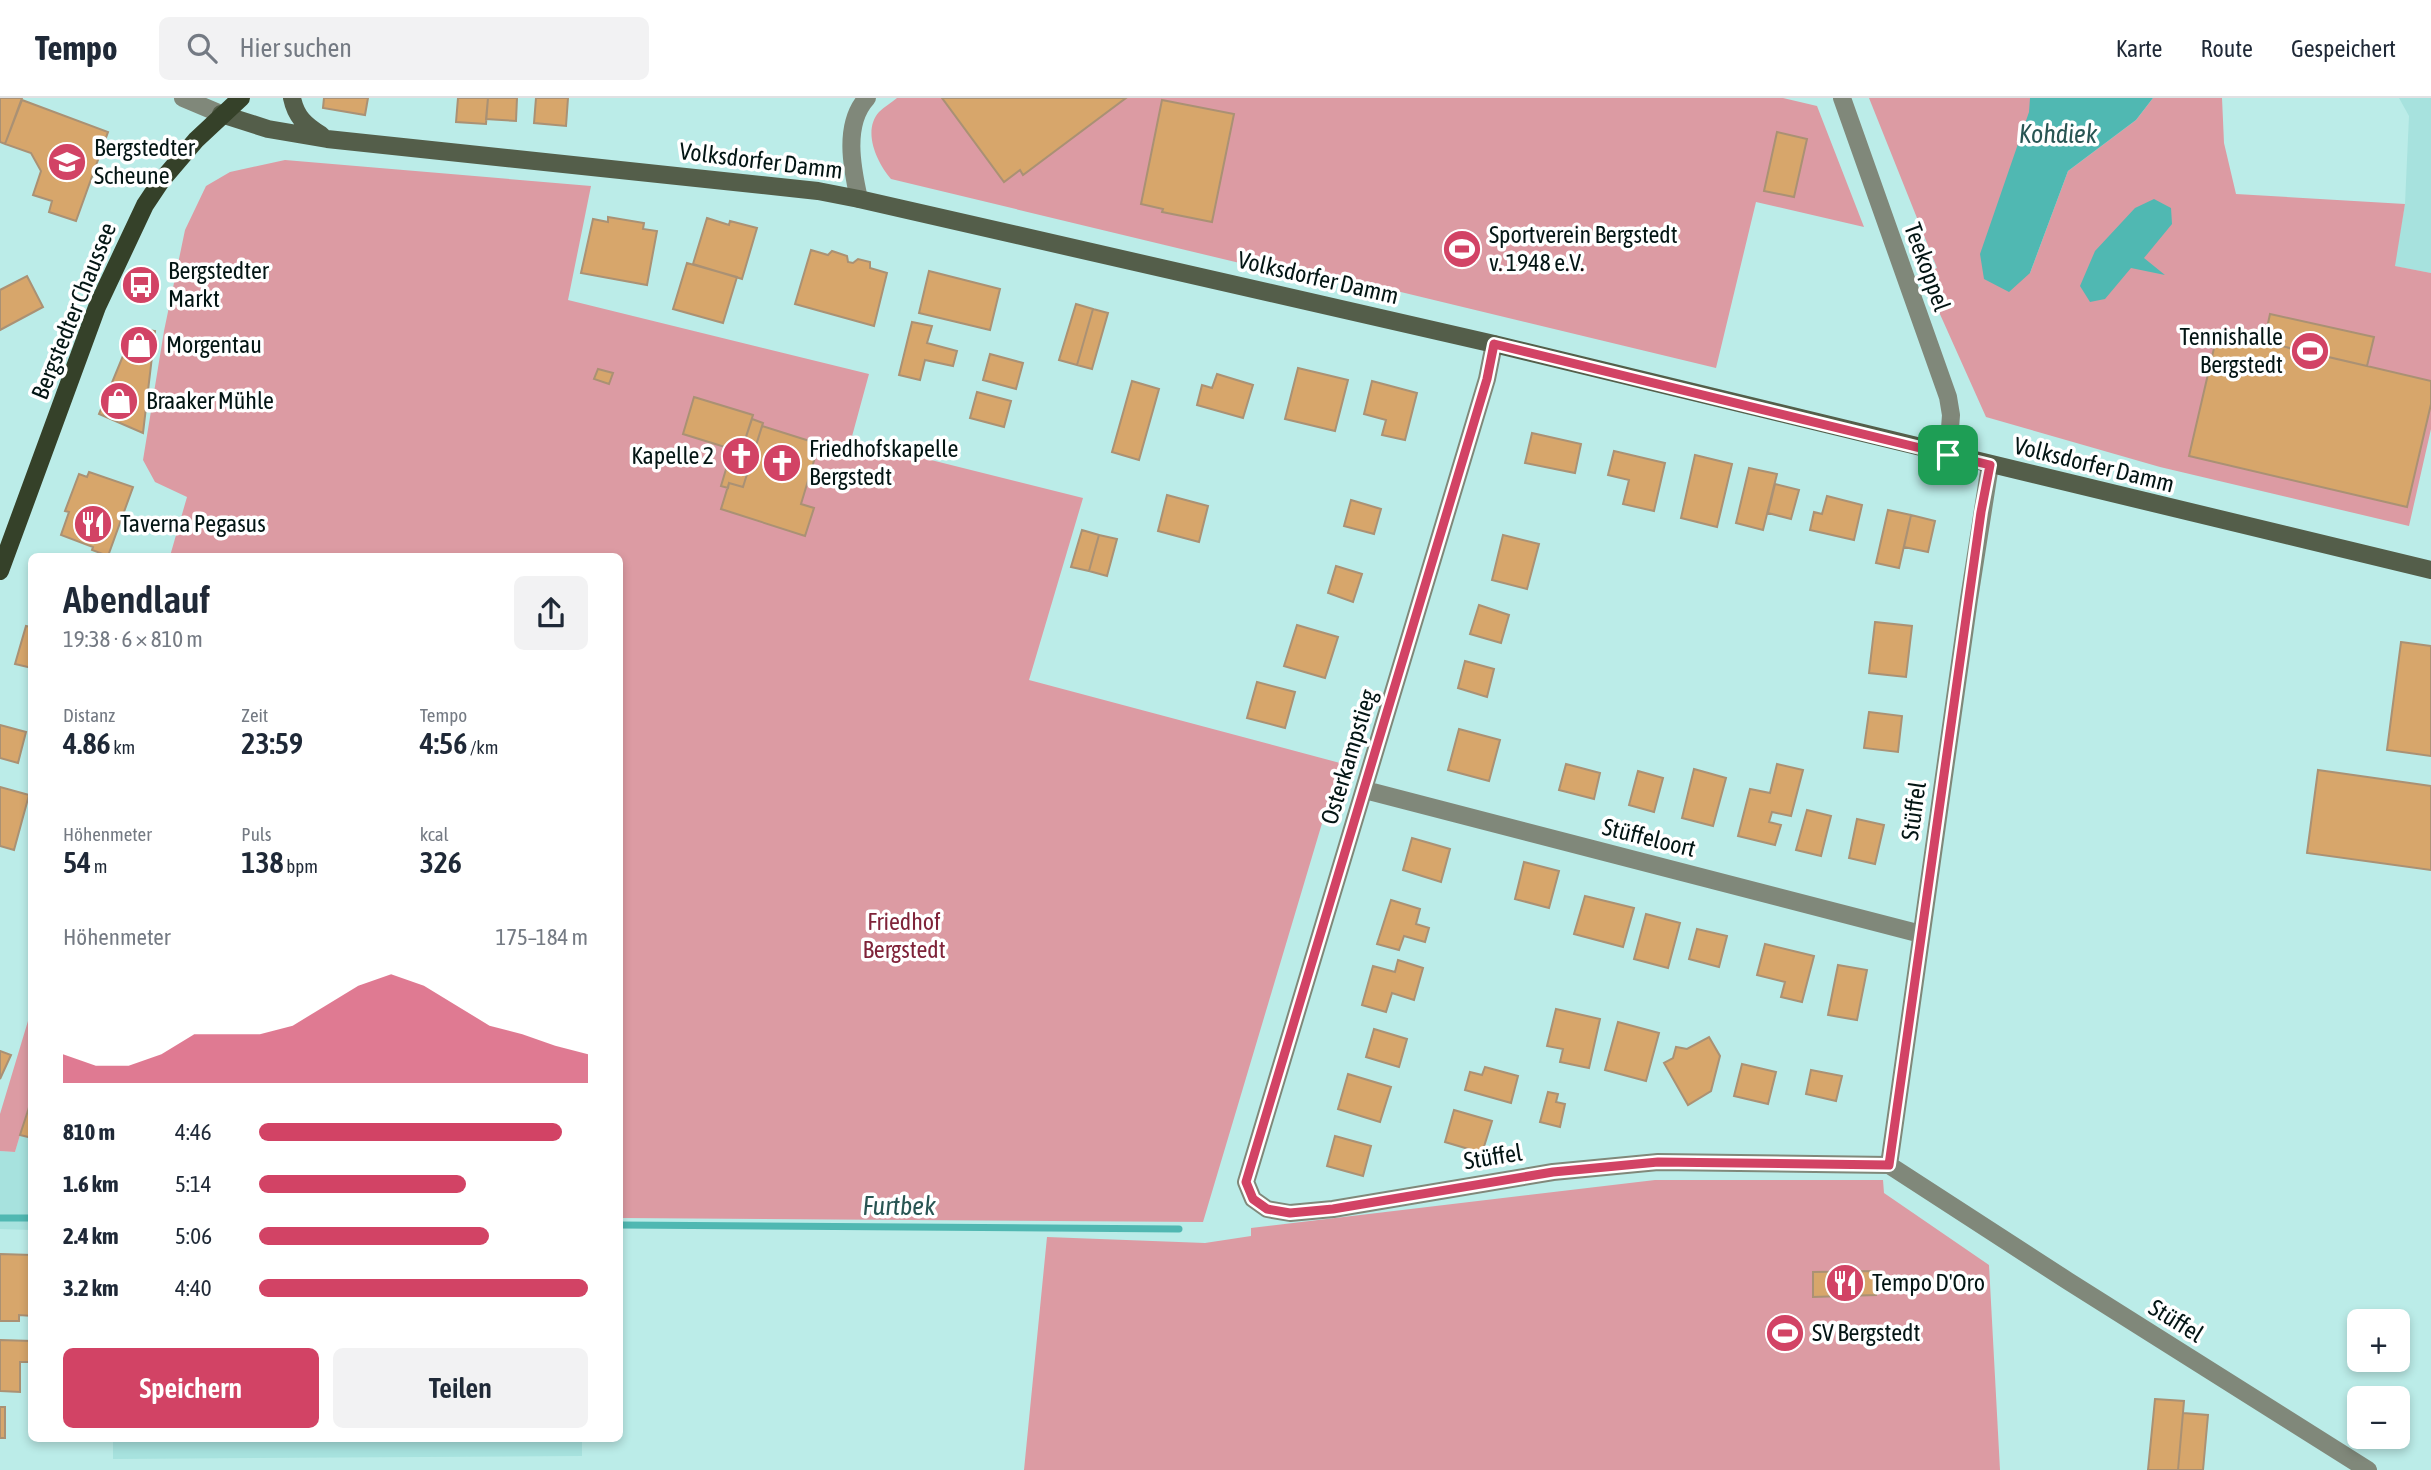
<!DOCTYPE html>
<html lang="de">
<head>
<meta charset="utf-8">
<style>
	body { margin:0; font-family:"Asap Condensed",sans-serif; background:#f2f2f3; color:#1f2937; height:100vh; display:flex; flex-direction:column; font-size:26px; white-space:nowrap }
	* { box-sizing:border-box; margin:0 }
	p { font-size:23px; color:#747a83 }
	.icon { flex:none; width:38px; height:38px; fill:none; stroke:currentColor; stroke-width:2; stroke-linecap:round; stroke-linejoin:round }
	.map { position:relative; flex:1; overflow:hidden }
	.sheet { position:absolute; left:28px; top:455px; width:595px; height:889px; display:flex; flex-direction:column; background:#fff; border-radius:10px; box-shadow:0 4px 10px #0003 }
	.sheet>* { flex:none }
	.controls { position:absolute; left:2347px; top:1211px; display:grid; gap:14px }
	.controls a { display:grid; place-items:center; width:63px; height:63px; border-radius:10px; background:#fff; box-shadow:0 4px 10px #0003; font-size:35px }
	.pin { position:absolute; display:grid; place-items:center; width:60px; height:60px; color:#fff; margin:-30px; border-radius:14px; box-shadow:0 4px 10px #0006 }
	.round { display:grid; place-items:center; flex:none; width:74px; height:74px; border-radius:10px; background:#f2f2f3 }
	.head { display:flex; align-items:center; justify-content:space-between; height:119px; padding:0 35px }
	h1 { font-size:38px; font-weight:600; line-height:52px }
	.stats { display:grid; grid-template-columns:repeat(3,1fr); gap:10px; height:119px; padding:7px 35px }
	.stats div { display:grid; align-content:center }
	.stats b { font-size:30px; font-weight:600 }
	.stats small { font-size:19px; font-weight:400 }
	.stats p { font-size:19px }
	.chart { height:196px; padding:14px 35px }
	.chart p { display:flex; justify-content:space-between }
	.chart svg { width:100%; height:126px; margin-top:7px; fill:#d24365; opacity:.7 }
	.button { display:flex; gap:14px; margin-top:auto; padding:14px 35px }
	.button a { flex:1; height:80px; border-radius:10px; background:#d24365; color:#fff; font-size:28px; font-weight:600; line-height:80px; text-align:center }
	.button a+a { background:#f2f2f3; color:#1f2937 }
	ul { padding:0 35px; list-style:none; font-size:23px }
	li { display:grid; grid-template-columns:112px 84px 1fr; align-items:center; height:52px }
	li i { height:18px; border-radius:9px; background:#d24365 }
	header { display:flex; align-items:center; gap:42px; box-sizing:border-box; height:98px; padding:0 35px; background:#fff; border-bottom:2px solid #e0e1e3 }
	header strong { font-size:33px }
	nav { display:flex; gap:38px; margin-inline-start:auto; font-size:24px }
	.search { width:490px; height:63px; background:#f2f2f3; display:flex; align-items:center; gap:18px; box-sizing:border-box; padding:0 24px; border-radius:10px; color:#747a83; font-size:26px }
	.map>svg:first-child { display:block }
	.built { fill:#a7e2de }
	.green { fill:#dc9ba3 }
	.water { fill:#50b8b2 }
	.lines { fill:none; stroke-linecap:round; stroke-linejoin:round }
	.stream { stroke:#50b8b2; stroke-width:7 }
	.building { fill:#d7a66b; stroke:#aa9174; stroke-width:2 }
	.minor { stroke:#80887a; stroke-width:18 }
	.tertiary { stroke:#80887a; stroke-width:18 }
	.secondary { stroke:#545e4a; stroke-width:18 }
	.primary { stroke:#354129; stroke-width:18 }
	.route-casing { stroke:#fff; stroke-width:14 }
	.route { stroke:#d24365; stroke-width:9 }
	.labels { text-anchor:middle; stroke-width:7; stroke-linejoin:round; paint-order:stroke }
	.poi-label { font-size:24px; fill:#031514; stroke:#fff; text-anchor:start }
	.street-label { font-size:24px; fill:#031514; stroke:#fff }
	.park-label { font-size:24px; fill:#7f2339; stroke:#fff }
	.water-label { font-size:26px; font-style:italic; fill:#285553; stroke:#fff }
</style>
</head>
<body>
<header>
<strong>Tempo</strong>
<div class="search"><svg class="icon" aria-label="search" viewBox="0 0 24 24"><circle cx="10" cy="10" r="6"/><path d="M15 15l6 6"/></svg>Hier suchen</div>
<nav><a>Karte</a><a>Route</a><a>Gespeichert</a></nav>
</header>
<div class="map">
<svg width="2431" height="1372" viewBox="0 0 2431 1372">
	<rect width="100%" height="100%" fill="#bbece8"/>
	<path class="built" d="M 2399,0 L 2431,0 L 2431,175 L 2394,168 L 2405,106 L 2409,18 Z
		M 31,1000 L 31,1132 L 0,1131 L 0,1053 L 15,1054 Z
		M 113,1341 L 582,1340 L 582,1358 L 113,1361 Z"/>
	<path class="green" d="M 897,0 L 1783,0 L 1817,8 L 1864,129 L 1756,104 L 1716,270 L 1318,174 L 1310,182 L 891,81 C 877,65 862,33 879,14 C 884,9 892,4 897,0 Z
		M 1869,0 L 2030,0 L 2030,175 L 2068,73 L 2136,22 L 2153,0 L 2222,0 L 2224,45 L 2236,96 L 2405,106 L 2395,168 L 2431,175 L 2431,331 L 2409,428 L 2160,369 L 1986,319 L 1922,176 L 1937,170 Z
		M 285,62 L 591,88 L 568,202 L 869,276 L 851,342 L 1083,400 L 1029,582 L 1340,665 L 1203,1124 L 620,1120 L 620,458 L 170,458 L 187,399 L 155,384 L 143,362 L 164,233 L 185,132 L 206,88 L 230,74 Z
		M 31,913 L 31,1000 L 15,1054 L 0,1053 L 0,1016 Z
		M 1655,1082 L 1883,1082 L 1884,1095 L 1989,1167 L 2000,1372 L 1024,1372 L 1047,1139 L 1205,1145 L 1251,1138 L 1251,1130 Z"/>
	<path class="water" d="M 2030,0 L 2153,0 L 2136,22 L 2068,73 L 2030,175 L 2009,194 L 1984,181 L 1980,156 L 2029,14 Z
		M 2154,101 L 2171,110 L 2172,126 L 2144,160 L 2165,177 L 2131,170 L 2105,201 L 2090,204 L 2080,188 L 2095,153 L 2135,110 Z"/>
	<g class="lines">
		<path class="stream" d="M 0,1120 L 32,1120
			M 620,1127 L 1179,1131"/>
	</g>
	<path class="building" d="M 0,0 L 22,0 L 5,46 L 0,44 Z
		M 324,0 L 368,0 L 365,17 L 323,10 Z
		M 458,0 L 488,0 L 486,26 L 456,24 Z
		M 488,0 L 517,0 L 516,23 L 486,21 Z
		M 536,0 L 568,0 L 566,28 L 534,25 Z
		M 942,0 L 1126,0 L 1023,77 L 1020,72 L 1004,84 Z
		M 22,2 L 108,34 L 76,123 L 49,114 L 52,103 L 33,97 L 41,73 L 31,55 L 5,46 Z
		M 1162,2 L 1234,16 L 1212,124 L 1162,114 L 1163,111 L 1141,106 Z
		M 1777,34 L 1807,41 L 1794,99 L 1764,93 Z
		M 608,119 L 644,125 L 643,131 L 657,133 L 647,187 L 581,175 L 593,121 L 608,124 Z
		M 707,120 L 729,127 L 730,123 L 757,130 L 742,181 L 693,166 Z
		M 811,152 L 828,157 L 832,153 L 847,158 L 848,164 L 853,165 L 858,161 L 870,164 L 870,170 L 887,175 L 874,228 L 795,206 Z
		M 687,165 L 737,179 L 723,225 L 673,211 Z
		M 929,173 L 1000,191 L 990,232 L 919,215 Z
		M 27,178 L 43,209 L 0,232 L 0,192 Z
		M 1076,206 L 1093,211 L 1077,267 L 1059,262 Z
		M 1093,211 L 1108,215 L 1092,271 L 1077,267 Z
		M 2270,216 L 2374,239 L 2367,268 L 2264,244 Z
		M 912,224 L 932,228 L 927,245 L 957,253 L 953,268 L 925,262 L 920,282 L 899,277 Z
		M 142,231 L 155,233 L 143,335 L 99,316 L 125,253 L 128,254 L 135,235 Z
		M 2218,233 L 2431,283 L 2431,306 L 2407,409 L 2189,358 Z
		M 990,256 L 1023,265 L 1016,291 L 983,282 Z
		M 1298,270 L 1348,282 L 1335,333 L 1285,321 Z
		M 598,271 L 613,275 L 609,286 L 594,281 Z
		M 1217,276 L 1253,287 L 1243,320 L 1197,307 L 1202,287 L 1212,290 Z
		M 1132,283 L 1159,291 L 1139,362 L 1112,354 Z
		M 1372,283 L 1417,295 L 1405,342 L 1382,337 L 1386,322 L 1364,316 Z
		M 977,294 L 1011,303 L 1004,329 L 970,320 Z
		M 694,299 L 753,317 L 741,354 L 683,336 Z
		M 752,321 L 763,325 L 743,389 L 729,385 L 728,390 L 721,388 L 732,351 L 741,354 Z
		M 762,328 L 819,346 L 801,406 L 814,410 L 805,438 L 721,411 L 729,385 L 743,389 Z
		M 1532,335 L 1581,346 L 1575,375 L 1525,365 Z
		M 1614,353 L 1665,365 L 1654,413 L 1623,406 L 1629,382 L 1608,377 Z
		M 1695,357 L 1732,366 L 1717,429 L 1681,420 Z
		M 1749,370 L 1777,376 L 1763,432 L 1736,425 Z
		M 89,374 L 133,389 L 108,458 L 92,452 L 93,449 L 61,437 L 69,414 L 65,413 L 79,376 L 87,379 Z
		M 1775,386 L 1799,392 L 1791,421 L 1768,415 Z
		M 1167,397 L 1208,408 L 1199,444 L 1158,433 Z
		M 1827,398 L 1862,407 L 1854,442 L 1810,432 L 1814,414 L 1822,416 Z
		M 1351,402 L 1381,411 L 1374,436 L 1344,428 Z
		M 1888,412 L 1911,417 L 1899,470 L 1876,465 Z
		M 1911,417 L 1935,423 L 1928,454 L 1904,449 Z
		M 1082,432 L 1099,437 L 1089,473 L 1071,469 Z
		M 1099,437 L 1117,441 L 1107,478 L 1089,473 Z
		M 1503,437 L 1539,446 L 1527,491 L 1492,482 Z
		M 1336,468 L 1362,476 L 1353,504 L 1328,495 Z
		M 1479,507 L 1509,517 L 1501,545 L 1470,536 Z
		M 1875,524 L 1912,528 L 1906,579 L 1869,575 Z
		M 1297,527 L 1338,539 L 1325,580 L 1284,568 Z
		M 26,528 L 32,529 L 32,570 L 15,566 Z
		M 2401,544 L 2431,548 L 2431,658 L 2387,652 Z
		M 1465,563 L 1494,571 L 1487,599 L 1458,590 Z
		M 1257,584 L 1295,594 L 1285,630 L 1247,620 Z
		M 1869,614 L 1902,618 L 1898,654 L 1864,650 Z
		M 0,627 L 26,634 L 18,665 L 0,660 Z
		M 1459,631 L 1500,642 L 1489,683 L 1448,672 Z
		M 1566,666 L 1600,675 L 1594,701 L 1559,692 Z
		M 1777,666 L 1803,672 L 1791,718 L 1772,714 L 1769,724 L 1781,727 L 1775,747 L 1738,738 L 1750,691 L 1770,695 Z
		M 1694,671 L 1726,680 L 1713,728 L 1682,720 Z
		M 2318,672 L 2431,688 L 2431,772 L 2307,755 Z
		M 1638,673 L 1663,680 L 1654,714 L 1629,707 Z
		M 0,689 L 29,697 L 14,752 L 0,748 Z
		M 1807,712 L 1831,718 L 1821,758 L 1796,752 Z
		M 1857,721 L 1884,727 L 1875,766 L 1849,760 Z
		M 1412,740 L 1450,751 L 1441,784 L 1403,772 Z
		M 1524,764 L 1559,773 L 1549,810 L 1515,801 Z
		M 1585,798 L 1634,810 L 1623,849 L 1574,836 Z
		M 1391,802 L 1420,811 L 1416,826 L 1429,830 L 1425,844 L 1404,838 L 1399,852 L 1377,846 Z
		M 1646,816 L 1680,825 L 1668,870 L 1634,861 Z
		M 1697,831 L 1727,838 L 1719,869 L 1689,861 Z
		M 1765,846 L 1814,858 L 1802,904 L 1781,899 L 1785,884 L 1757,877 Z
		M 1398,862 L 1423,870 L 1414,902 L 1392,895 L 1386,914 L 1362,907 L 1373,868 L 1395,874 Z
		M 1838,867 L 1867,872 L 1857,922 L 1828,917 Z
		M 1556,911 L 1600,921 L 1589,970 L 1560,964 L 1563,951 L 1547,948 Z
		M 1618,924 L 1659,935 L 1646,983 L 1605,972 Z
		M 1374,931 L 1407,941 L 1399,969 L 1366,959 Z
		M 1709,939 L 1720,958 L 1711,993 L 1688,1007 L 1664,965 L 1673,960 L 1676,949 L 1687,951 Z
		M 0,953 L 11,957 L 0,981 Z
		M 1742,966 L 1776,974 L 1768,1006 L 1734,998 Z
		M 1485,969 L 1518,978 L 1511,1005 L 1465,992 L 1470,974 L 1482,977 Z
		M 1811,972 L 1842,978 L 1836,1003 L 1806,996 Z
		M 1348,976 L 1391,989 L 1380,1024 L 1338,1011 Z
		M 1548,994 L 1558,996 L 1556,1004 L 1565,1006 L 1560,1029 L 1540,1024 Z
		M 32,1000 L 32,1040 L 20,1037 Z
		M 1454,1012 L 1492,1023 L 1482,1055 L 1445,1044 Z
		M 1335,1038 L 1371,1048 L 1363,1078 L 1327,1068 Z
		M 0,1156 L 32,1157 L 32,1218 L 19,1217 L 19,1223 L 0,1223 Z
		M 1876,1173 L 1876,1197 L 1813,1199 L 1813,1174 Z
		M 0,1242 L 32,1243 L 32,1264 L 20,1264 L 20,1294 L 0,1293 Z
		M 2155,1301 L 2184,1303 L 2178,1372 L 2148,1372 Z
		M 0,1309 L 5,1309 L 5,1340 L 0,1340 Z
		M 2183,1315 L 2208,1317 L 2203,1372 L 2178,1372 Z"/>
	<g class="lines">
		<path class="minor" d="M 1842,0 L 1948,299 L 1951,317 L 1948,357
			M 859,101 C 852,70 843,26 867,0
			M 1494,246 L 1487,281 L 1246,1084 L 1253,1101 L 1267,1111 L 1290,1115 L 1333,1111 L 1553,1074 L 1658,1064 L 1889,1067
			M 1990,367 L 1969,501 L 1889,1067 L 2068,1183 L 2368,1372
			M 1365,692 L 1921,836"/>
		<path class="tertiary" d="M 183,0 L 221,16"/>
		<path class="secondary" d="M 292,0 C 296,19 305,27 321,37
			M 221,16 L 268,31 L 327,41 L 818,93 L 859,101 L 1494,246 L 2431,472"/>
		<path class="primary" d="M 0,473 L 97,209 L 145,107 L 161,83 L 196,42 L 241,0"/>
	</g>
	<g class="lines">
		<g class="route-casing">
			<path id="route" d="M 1494,246 L 1990,367 L 1981,414 L 1889,1067 L 1658,1064 L 1553,1074 L 1333,1111 L 1290,1115 L 1267,1111 L 1253,1101 L 1246,1084 L 1487,281 Z"/>
		</g>
		<use href="#route" class="route"/>
	</g>
	<defs>
		<g id="school-disc" transform="scale(2.0125)"><circle r="9.5" fill="#d24365" stroke="#fff"/><path d="M0-5L7-2L0 1L-7-2ZM-4 1L0 2.5L4 1V4Q0 6-4 4Z" fill="#fff"/></g>
		<g id="stadium-disc" transform="scale(2.0125)"><circle r="9.5" fill="#d24365" stroke="#fff"/><path d="M0-5a6.5 5 0 1 0 0 10a6.5 5 0 1 0 0-10ZM-3.5-1.8h7v3.6h-7Z" fill="#fff"/></g>
		<g id="bus-disc" transform="scale(2.0125)"><circle r="9.5" fill="#d24365" stroke="#fff"/><path d="M-5-6H5V4H4V6H2V4H-2V6H-4V4H-5ZM-3.5-4V0h7V-4ZM-3.5 1.2v1.5H-2V1.2ZM2 1.2v1.5H3.5V1.2Z" fill="#fff"/></g>
		<g id="shop-disc" transform="scale(2.0125)"><circle r="9.5" fill="#d24365" stroke="#fff"/><path d="M-5-2.5h2.3a2.7 3.5 0 0 1 5.4 0H5L5.5 6h-11ZM-1.5-2.5h3a1.5 2.3 0 0 0-3 0Z" fill="#fff"/></g>
		<g id="church-disc" transform="scale(2.0125)"><circle r="9.5" fill="#d24365" stroke="#fff"/><path d="M-1.2-6h2.4v3.5h3.3v2.4h-3.3V6h-2.4V-.1h-3.3v-2.4h3.3Z" fill="#fff"/></g>
		<g id="restaurant-disc" transform="scale(2.0125)"><circle r="9.5" fill="#d24365" stroke="#fff"/><path d="M-5-6h1v4h1v-4h1v4h1v-4h1v5L-1.5 .5V6h-2V.5L-5-1ZM5-6V6H3V1.5H1.5Q1.5-4 5-6Z" fill="#fff"/></g>
	</defs>
	<g fill-rule="evenodd">
		<use href="#school-disc" x="67" y="64"/>
		<use href="#stadium-disc" x="1462" y="151"/>
		<use href="#bus-disc" x="141" y="187"/>
		<use href="#shop-disc" x="139" y="247"/>
		<use href="#stadium-disc" x="2310" y="253"/>
		<use href="#shop-disc" x="119" y="303"/>
		<use href="#church-disc" x="741" y="358"/>
		<use href="#church-disc" x="782" y="365"/>
		<use href="#restaurant-disc" x="93" y="426"/>
		<use href="#restaurant-disc" x="1845" y="1185"/>
		<use href="#stadium-disc" x="1785" y="1235"/>
	</g>
	<g class="labels">
		<g class="poi-label">
			<text x="94" y="58">Bergstedter<tspan x="94" dy="28">Scheune</tspan></text>
			<text x="1489" y="145">Sportverein Bergstedt<tspan x="1489" dy="28">v. 1948 e.V.</tspan></text>
			<text x="168" y="181">Bergstedter<tspan x="168" dy="28">Markt</tspan></text>
			<text x="2283" y="247" text-anchor="end">Tennishalle<tspan x="2283" dy="28">Bergstedt</tspan></text>
			<text x="166" y="255">Morgentau</text>
			<text x="146" y="311">Braaker Mühle</text>
			<text x="809" y="359">Friedhofskapelle<tspan x="809" dy="28">Bergstedt</tspan></text>
			<text x="714" y="366" text-anchor="end">Kapelle 2</text>
			<text x="120" y="434">Taverna Pegasus</text>
			<text x="1872" y="1193">Tempo D'Oro</text>
			<text x="1812" y="1243">SV Bergstedt</text>
		</g>
		<g class="street-label">
			<text transform="translate(761 63) rotate(7)" y="8">Volksdorfer Damm</text>
			<text transform="translate(1927 169) rotate(70)" y="8">Teekoppel</text>
			<text transform="translate(1318 180) rotate(13)" y="8">Volksdorfer Damm</text>
			<text transform="translate(74 213) rotate(-68)" y="8">Bergstedter Chaussee</text>
			<text transform="translate(2094 367) rotate(14)" y="8">Volksdorfer Damm</text>
			<text transform="translate(1349 659) rotate(-73)" y="8">Osterkampstieg</text>
			<text transform="translate(1914 713) rotate(-82)" y="8">Stüffel</text>
			<text transform="translate(1649 740) rotate(14)" y="8">Stüffeloort</text>
			<text transform="translate(1493 1059) rotate(-9)" y="8">Stüffel</text>
			<text transform="translate(2176 1223) rotate(32)" y="8">Stüffel</text>
		</g>
		<g class="park-label">
			<text x="904" y="832">Friedhof<tspan x="904" dy="28">Bergstedt</tspan></text>
		</g>
		<g class="water-label">
			<text x="2058" y="45">Kohdiek</text>
			<text x="899" y="1117">Furtbek</text>
		</g>
	</g>
</svg>
<div class="controls">
<a>+</a>
<a>−</a>
</div>
<div class="pin" style="left:1948px;top:357px;background:#1e9e55"><svg class="icon" aria-label="arrive" viewBox="0 0 24 24"><path d="M6 21V4h12l-3 4 3 4H6"/></svg></div>
<section class="sheet">
<div class="head"><div><h1>Abendlauf</h1><p>19:38 · 6 × 810 m</p></div><a class="round"><svg class="icon" aria-label="share" viewBox="0 0 24 24"><path d="M12 15V3M7 8l5-5 5 5M5 13v7h14v-7"/></svg></a></div>
<div class="stats">
<div><p>Distanz</p><b>4.86<small> km</small></b></div>
<div><p>Zeit</p><b>23:59</b></div>
<div><p>Tempo</p><b>4:56<small> /km</small></b></div>
</div>
<div class="stats">
<div><p>Höhenmeter</p><b>54<small> m</small></b></div>
<div><p>Puls</p><b>138<small> bpm</small></b></div>
<div><p>kcal</p><b>326</b></div>
</div>
<div class="chart"><p><span>Höhenmeter</span>175–184 m</p>
<svg viewBox="0 0 160 44" preserveAspectRatio="none"><path d="M0 44V34L10 38L20 38L30 34L40 27L50 27L60 27L70 24L80 17L90 10L100 6L110 10L120 17L130 24L140 27L150 31L160 34V44z"/></svg>
</div>
<ul>
<li><b>810 m</b>4:46<i style="width:92%"></i></li>
<li><b>1.6 km</b>5:14<i style="width:63%"></i></li>
<li><b>2.4 km</b>5:06<i style="width:70%"></i></li>
<li><b>3.2 km</b>4:40<i style="width:100%"></i></li>
</ul>
<div class="button"><a>Speichern</a><a>Teilen</a></div>
</section>
</div>
</body>
</html>
